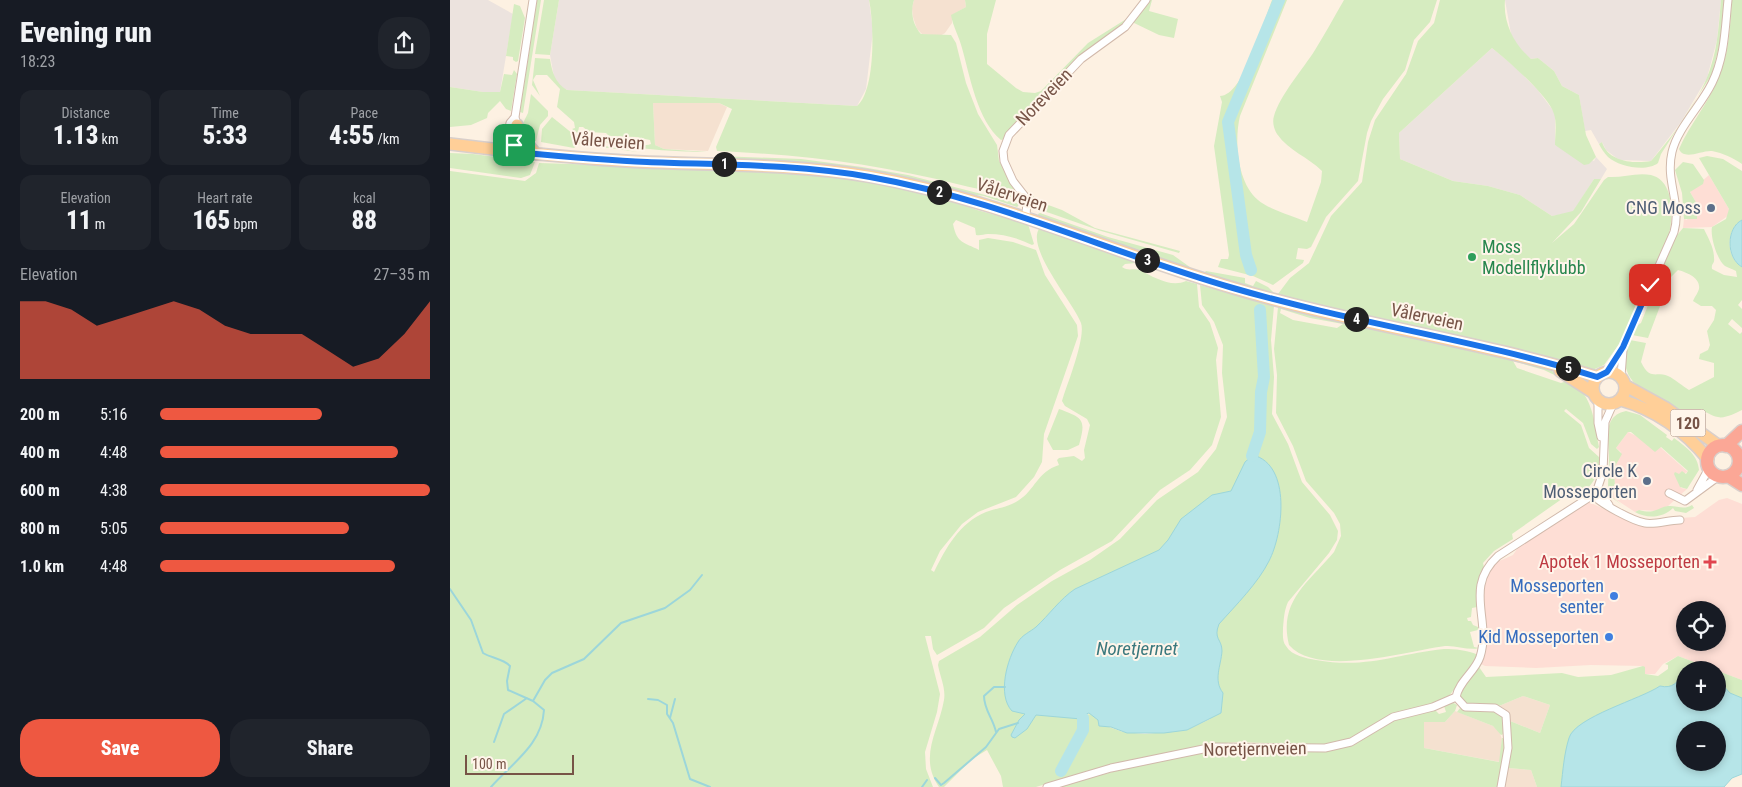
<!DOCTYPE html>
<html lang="en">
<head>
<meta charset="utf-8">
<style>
	body { margin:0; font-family:"Roboto Condensed",sans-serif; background:#20242c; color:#f1f3f6; height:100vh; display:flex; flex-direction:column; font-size:19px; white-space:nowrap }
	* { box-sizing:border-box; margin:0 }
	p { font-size:16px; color:#9ea1a6 }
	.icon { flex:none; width:28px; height:28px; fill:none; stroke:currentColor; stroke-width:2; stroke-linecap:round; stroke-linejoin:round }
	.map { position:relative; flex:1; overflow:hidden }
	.details { display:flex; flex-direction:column; background:#171b24; width:450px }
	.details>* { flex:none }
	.fabs { position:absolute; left:1226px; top:601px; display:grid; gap:10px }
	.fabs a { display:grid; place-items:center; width:50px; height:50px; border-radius:50%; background:#171b24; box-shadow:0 2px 8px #0003; font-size:25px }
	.scale { position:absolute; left:15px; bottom:12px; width:109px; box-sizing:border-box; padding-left:5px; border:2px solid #775447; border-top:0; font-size:14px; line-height:18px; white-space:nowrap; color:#775447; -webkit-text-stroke:4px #fff5ea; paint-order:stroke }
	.pin { position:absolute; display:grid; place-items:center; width:42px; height:42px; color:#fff; margin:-21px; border-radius:10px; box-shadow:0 2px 8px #0006 }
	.km { position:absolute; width:25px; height:25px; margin:-12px; border-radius:50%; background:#222; color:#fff; font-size:14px; line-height:25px; text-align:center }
	.round { display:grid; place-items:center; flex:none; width:52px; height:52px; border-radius:20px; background:#20242c }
	.summary { display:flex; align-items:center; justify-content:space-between; height:85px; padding:0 20px }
	h1 { font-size:28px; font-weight:800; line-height:38px }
	.figures { display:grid; grid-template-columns:repeat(3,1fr); gap:8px; height:85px; padding:5px 20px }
	.figures div { display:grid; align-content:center; border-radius:12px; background:#20242c; text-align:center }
	.figures b { font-size:25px; font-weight:800 }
	.figures small { font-size:14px; font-weight:400 }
	.figures p { font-size:14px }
	.chart { height:140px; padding:10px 20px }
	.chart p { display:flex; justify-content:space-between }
	.chart svg { width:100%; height:90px; margin-top:5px; fill:#ee5841; opacity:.7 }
	.button { display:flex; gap:10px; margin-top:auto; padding:10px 20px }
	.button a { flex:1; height:58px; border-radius:20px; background:#ee5841; color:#fff; font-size:20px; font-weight:800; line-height:58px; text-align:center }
	.button a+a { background:#20242c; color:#f1f3f6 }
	ul { padding:0 20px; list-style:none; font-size:16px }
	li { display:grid; grid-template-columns:80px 60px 1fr; align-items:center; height:38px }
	li i { height:12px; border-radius:6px; background:#ee5841 }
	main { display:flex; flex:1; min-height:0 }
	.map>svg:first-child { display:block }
	.residential { fill:#f5e1d0 }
	.commercial { fill:#feded5; fill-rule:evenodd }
	.industrial { fill:#ece3de }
	.green { fill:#d6ecc0; fill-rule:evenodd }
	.water { fill:#b6e5e8; stroke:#9cd6da; fill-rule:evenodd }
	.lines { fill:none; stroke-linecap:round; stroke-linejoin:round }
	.stream { stroke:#9cd6da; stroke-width:2 }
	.river { stroke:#b6e5e8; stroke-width:12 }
	.street-casing { stroke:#d1b9ab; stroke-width:9 }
	.primary-casing { stroke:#d9cfcb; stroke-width:14 }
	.highway-casing { stroke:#d9cfcb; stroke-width:15 }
	.street { stroke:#fff; stroke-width:7 }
	.primary { stroke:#ffcf98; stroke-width:11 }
	.highway { stroke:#fba796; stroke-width:12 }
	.route-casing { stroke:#fff; stroke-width:10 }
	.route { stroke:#1a73e8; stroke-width:6 }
	.service-dot { fill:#5c6f8a; stroke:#fff5ea; stroke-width:2 }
	.leisure-dot { fill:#2e9e5b; stroke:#fff5ea; stroke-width:2 }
	.health-dot { fill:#e0444e; stroke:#fff5ea; stroke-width:2 }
	.shop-dot { fill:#3f7fe0; stroke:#fff5ea; stroke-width:2 }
	.labels { text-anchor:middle; stroke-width:4; stroke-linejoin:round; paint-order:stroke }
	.shield { fill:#fff5ea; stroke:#a08478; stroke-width:1 }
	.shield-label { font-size:16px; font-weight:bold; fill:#775447 }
	.street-label { font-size:18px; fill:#775447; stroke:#fff5ea }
	.service-label { font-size:18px; fill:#4e5e75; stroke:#fff5ea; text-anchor:end }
	.leisure-label { font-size:18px; fill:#27864d; stroke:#fff5ea; text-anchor:start }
	.health-label { font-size:18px; fill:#be3a42; stroke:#fff5ea; text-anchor:end }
	.shop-label { font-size:18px; fill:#366cbe; stroke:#fff5ea; text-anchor:end }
	.water-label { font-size:19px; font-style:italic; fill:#3a787d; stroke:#fff5ea }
</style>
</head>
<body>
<main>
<section class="details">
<div class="summary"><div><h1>Evening run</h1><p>18:23</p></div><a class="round"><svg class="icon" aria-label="share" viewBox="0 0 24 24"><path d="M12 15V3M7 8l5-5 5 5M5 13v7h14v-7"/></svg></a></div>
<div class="figures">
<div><p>Distance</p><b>1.13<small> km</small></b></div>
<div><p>Time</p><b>5:33</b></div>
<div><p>Pace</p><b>4:55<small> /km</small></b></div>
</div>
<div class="figures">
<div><p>Elevation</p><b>11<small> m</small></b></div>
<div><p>Heart rate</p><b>165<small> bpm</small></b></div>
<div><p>kcal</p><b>88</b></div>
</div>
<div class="chart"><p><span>Elevation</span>27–35 m</p>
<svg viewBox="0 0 160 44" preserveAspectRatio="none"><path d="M0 44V6L10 6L20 10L30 18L40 14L50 10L60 6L70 10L80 18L90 22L100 22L110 22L120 30L130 38L140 34L150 22L160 6V44z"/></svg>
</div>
<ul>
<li><b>200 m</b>5:16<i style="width:60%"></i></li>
<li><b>400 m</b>4:48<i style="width:88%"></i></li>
<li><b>600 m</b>4:38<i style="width:100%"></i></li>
<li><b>800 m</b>5:05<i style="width:70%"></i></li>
<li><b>1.0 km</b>4:48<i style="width:87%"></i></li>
</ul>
<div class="button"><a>Save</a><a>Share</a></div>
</section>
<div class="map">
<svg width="1292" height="787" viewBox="0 0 1292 787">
	<rect width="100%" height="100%" fill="#fdf1e2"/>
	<path class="residential" d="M 464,0 L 515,0 L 516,7 L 502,15 L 502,23 L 495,33 L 490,36 L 472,34 L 467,29 L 463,17 L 462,8 Z
		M 203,103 L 269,103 L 277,107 L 258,151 L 214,149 L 205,145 Z
		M 1073,696 L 1100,705 L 1090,733 L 1060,721 L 1053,708 L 1049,706 Z
		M 1005,711 L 1043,726 L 1049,731 L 1052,739 L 1050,762 L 974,748 L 973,722 L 995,722 Z
		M 1058,768 L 1081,770 L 1087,787 L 1054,787 Z"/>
	<path class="commercial" d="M 1259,175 L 1279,209 L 1279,215 L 1262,227 L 1233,228 L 1234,219 L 1237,220 L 1243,206 L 1247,204 L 1240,192 Z
		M 1178,432 L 1210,447 L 1238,472 L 1228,475 L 1231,488 L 1237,489 L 1218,506 L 1208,511 L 1189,510 L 1185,512 L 1162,497 L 1165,488 L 1164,468 L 1171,452 L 1166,448 Z
		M 1277,498 L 1292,504 L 1292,680 L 1228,656 L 1213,664 L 1205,674 L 1195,674 L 1193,666 L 1141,665 L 1086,668 L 1035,666 L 1031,664 L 1036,646 L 1033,586 L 1038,573 L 1047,562 L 1063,555 L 1069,546 L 1139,502 L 1190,526 L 1205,527 L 1220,524 L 1230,518 L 1245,517 L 1269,500 ZM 1235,610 L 1268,610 L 1268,642 L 1235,642 Z"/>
	<path class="industrial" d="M 0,0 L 38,0 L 63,14 L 50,92 L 33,92 L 0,87 Z
		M 109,0 L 419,0 L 423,31 L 416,89 L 407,106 L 117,90 L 110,86 L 104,77 L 100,55 Z
		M 1055,0 L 1271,0 L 1267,40 L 1257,78 L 1231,122 L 1201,161 L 1169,160 L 1156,150 L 1152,142 L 1149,144 L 1141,130 L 1135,131 L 1129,95 L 1112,86 L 1104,71 L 1088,58 L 1081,59 L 1069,49 L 1061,34 Z
		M 1042,48 L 1064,66 L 1087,89 L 1105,113 L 1105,145 L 1144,161 L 1146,157 L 1157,169 L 1151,179 L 1144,179 L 1123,212 L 1102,216 L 1070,195 L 1038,186 L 1003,181 L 950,159 L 949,133 Z"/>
	<path class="green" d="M 87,0 L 91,0 L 73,113 L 70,112 Z
		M 94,0 L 109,0 L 100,55 L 85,54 Z
		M 419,0 L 464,0 C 460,12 463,25 471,34 L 501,35 L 506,43 L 516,83 L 528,114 L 547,145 L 549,161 L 571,199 L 570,200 C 550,193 531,190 511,185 C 427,164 355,155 267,151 L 266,147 L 282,109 L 269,103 L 203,103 L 205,145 L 214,149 L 257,152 C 227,152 144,148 122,129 L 125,128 L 124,122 L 107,107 L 110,89 L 97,75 L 86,75 L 83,80 L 90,96 L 82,85 L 85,58 L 100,59 C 102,72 105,83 117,90 L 407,106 C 426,90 424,22 419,0 ZM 129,127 L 133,127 L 139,132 L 156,133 L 159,136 L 186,137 L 200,140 L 201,144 C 193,148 187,140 179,140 C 161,139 144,141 128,132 Z
		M 515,0 L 546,0 L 537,34 L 537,64 L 566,88 L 573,92 L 585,93 L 591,91 L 638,43 L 681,16 L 662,34 L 642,47 L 555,139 L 551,140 C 527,120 520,76 512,48 C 509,36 503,27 501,15 L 516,7 Z
		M 699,0 L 702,0 L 699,11 L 728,19 L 724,38 L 709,35 L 682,22 Z
		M 822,0 L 837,0 L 790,116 C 784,141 787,182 808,200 C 818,209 843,216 857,222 L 871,182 L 872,171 C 858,157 839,151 827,134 C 824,129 822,122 824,116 C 830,95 853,69 865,50 C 875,34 884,17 894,0 L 987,0 L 980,22 L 964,40 L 955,70 L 933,99 L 921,121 L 917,133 L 908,181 L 876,217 L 861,247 L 857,249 L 848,248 L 846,259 L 854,260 L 853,263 L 823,285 L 803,276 L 768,267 L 771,259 L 778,259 L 779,255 L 764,146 L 772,102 L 770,96 C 794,96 814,20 822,0 Z
		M 990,0 L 1055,0 C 1053,23 1064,44 1081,59 L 1088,58 L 1104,71 L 1112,86 L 1129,95 L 1136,135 L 1146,157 L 1139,164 L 1134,165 L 1105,145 C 1105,136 1107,123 1104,114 C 1099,96 1057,60 1042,48 L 949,133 L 950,159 L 1003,181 L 1038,186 L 1070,195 L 1102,216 L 1123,211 L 1144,179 L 1151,179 L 1131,212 L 1102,243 L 1124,224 L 1154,180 L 1158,177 C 1172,178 1187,172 1201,175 C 1225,181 1223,217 1219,234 L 1170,343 L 1154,365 L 1140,371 L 1064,349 L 882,309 L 828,294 L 840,278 L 859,263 L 881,216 L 912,182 L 918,142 L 925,120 L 956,74 L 968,41 L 984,23 Z
		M 1271,0 L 1274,0 L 1270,43 L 1262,74 L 1211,154 L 1208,163 C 1197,172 1169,167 1158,157 C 1154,153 1151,148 1149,144 L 1152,142 C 1158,162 1184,164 1201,161 C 1223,136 1252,97 1261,66 C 1268,45 1269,22 1271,0 Z
		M 1282,0 L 1292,0 L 1292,164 C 1283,158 1273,153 1262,151 C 1252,150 1234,161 1229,149 C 1240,124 1258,104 1268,79 C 1279,54 1280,27 1282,0 Z
		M 64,4 L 70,6 L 75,18 L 68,61 L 66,62 L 63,60 L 63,57 L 56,56 Z
		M 64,70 L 67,74 L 61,111 L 56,109 L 50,101 L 38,113 L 37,118 L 21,125 L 0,127 L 0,87 L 33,92 L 50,92 L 54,74 L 62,75 Z
		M 81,94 L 98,111 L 98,116 L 90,125 L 86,141 L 83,141 L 76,135 L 72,125 L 78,113 Z
		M 102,117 L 133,142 L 188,152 L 129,144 L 124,148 L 91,142 L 92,129 Z
		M 0,153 L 23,154 L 85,162 L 80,175 L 71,178 L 0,168 Z
		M 267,156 L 351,159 L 412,167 L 458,175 L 570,204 L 567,207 L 534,196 L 271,160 Z
		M 1257,156 L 1273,159 L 1292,171 L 1292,220 C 1276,228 1275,258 1292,267 L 1292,300 L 1288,305 L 1292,309 L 1292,328 L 1282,319 L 1278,324 L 1290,334 L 1292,332 L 1292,410 C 1286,413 1274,419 1268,417 C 1260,416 1257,410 1248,411 L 1247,416 L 1242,419 C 1224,409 1182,390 1177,371 C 1173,361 1177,350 1180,340 L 1196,343 L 1191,362 C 1200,381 1205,371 1218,376 C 1225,379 1232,386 1239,390 L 1264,377 L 1264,363 L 1249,359 L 1250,354 L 1258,350 L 1260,345 L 1257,331 L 1264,320 L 1266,310 L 1262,306 L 1251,306 L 1243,301 C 1245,296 1248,293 1249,289 C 1251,277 1235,272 1228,270 L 1221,277 L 1198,338 L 1182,335 L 1186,326 L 1191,323 L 1224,239 L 1233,228 L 1254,229 C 1258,238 1264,247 1264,258 C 1265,264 1261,263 1262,269 L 1274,275 L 1287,277 L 1286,271 C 1283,269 1278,268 1275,266 C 1267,260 1260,236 1262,227 L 1276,219 L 1279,209 L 1249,158 Z
		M 1233,162 L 1243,164 L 1254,180 L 1253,184 L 1240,192 L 1247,204 L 1243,207 L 1247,214 L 1247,219 L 1234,219 L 1232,193 L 1225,170 Z
		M 89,163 L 342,171 L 434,184 L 499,199 L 527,210 L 578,224 L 584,244 L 582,245 C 568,238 554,234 538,234 C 533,234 531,236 526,235 L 525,228 L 506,220 L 503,224 C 507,244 514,242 529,250 L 529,240 L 538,238 L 563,242 L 586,250 L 595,275 L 627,325 L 628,336 L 594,434 L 592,462 L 584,477 L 566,497 L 528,512 L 512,524 L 490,551 L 481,570 L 484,572 C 496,548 509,523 536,512 C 547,508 559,507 569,500 C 585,490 587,472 609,465 L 607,460 L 609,458 L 624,456 L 632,461 L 635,458 L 634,450 L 640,425 L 637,419 L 615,406 L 612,401 C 617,384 636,338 631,323 C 625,305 576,249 589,229 L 592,227 L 686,263 L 675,264 L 672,267 C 679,272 684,267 691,271 C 704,277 721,288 736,281 L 747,284 L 749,307 L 760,323 L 768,348 L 766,360 L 771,417 L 762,445 L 740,470 L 710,490 L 662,541 L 610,570 L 554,608 L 534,628 L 487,655 L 483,649 L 481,636 L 475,636 L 490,694 L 487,712 L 475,752 L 476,769 L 483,787 L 0,787 L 0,171 L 75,181 L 86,173 Z
		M 583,196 L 590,202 L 612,210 L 645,228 L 730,251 L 729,253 L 651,231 L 591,210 L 584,204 Z
		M 590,213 L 658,237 L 723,255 L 744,270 L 589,217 L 588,214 Z
		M 756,271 L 795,278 L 795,283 L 803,286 L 806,281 L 818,287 L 824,293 L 754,273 Z
		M 750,285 L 824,306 L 821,340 L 824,377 L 822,414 L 838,444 L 852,482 L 880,515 L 888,531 L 887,540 L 879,553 L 838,602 C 834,611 834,618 833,628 C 833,634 832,641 836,646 C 842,656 856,658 866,660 C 917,669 946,654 994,649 C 1005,649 1018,650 1028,655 L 1022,666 L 999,696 L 985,703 L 944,713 L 897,740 L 868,745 L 791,742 L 760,744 L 661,764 L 586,787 L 553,787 L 551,776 L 537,750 L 522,759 L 494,787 L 489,787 C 468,757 489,730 494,700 C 496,688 490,677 488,665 L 489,661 L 530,637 L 567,605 L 602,581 L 640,560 L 670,539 L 707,500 L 748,472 L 766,449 L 777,417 L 772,373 L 773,345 L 764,322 L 752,305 ZM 575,683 L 760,719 L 737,730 L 695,734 L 673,732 L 648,723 L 649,721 L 641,714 L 633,715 Z
		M 828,307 L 1090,367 C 1138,382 1142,401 1149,447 L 1147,449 L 1141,444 L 1133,423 L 1116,409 L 1114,411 L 1131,425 L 1139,448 L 1149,457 C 1152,474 1138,493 1122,499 L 1116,496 L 1062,534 L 1063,539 L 1044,551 L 1033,563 L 1034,567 L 1028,584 L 1027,607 L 1022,608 L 1021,617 L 1017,618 L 1018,621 L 1021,621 L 1023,625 L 1028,627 L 1028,630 L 1020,632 L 1024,647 L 1029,648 C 1019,651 1006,645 995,646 C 957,651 868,678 839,645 C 828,601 859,582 884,552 L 891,536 L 890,524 L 884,513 L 856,481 L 843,446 L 826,413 L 827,375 L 824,349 ZM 831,309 L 860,318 L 893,324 L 887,328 L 843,320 L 830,313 ZM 1063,361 L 1094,370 L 1117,381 L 1111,383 L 1067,368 Z
		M 609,409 C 634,418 636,420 629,445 L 618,450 L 603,450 L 597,439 Z
		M 1176,411 L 1190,415 L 1217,435 L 1216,437 L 1222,441 L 1224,438 C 1236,447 1248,455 1249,470 L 1237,489 L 1230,487 L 1224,474 L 1225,472 L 1229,474 L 1232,471 L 1236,474 L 1238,471 L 1211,447 L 1205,452 L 1181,432 L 1178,432 L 1166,448 L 1172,454 L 1164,468 L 1165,486 L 1162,497 L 1172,505 L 1161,497 L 1158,489 C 1158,479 1159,468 1159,457 C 1159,439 1152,416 1176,411 Z
		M 1242,505 L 1244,508 L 1236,513 L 1225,511 L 1223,508 C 1213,518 1197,519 1185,512 L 1189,510 C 1207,515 1208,506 1220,506 C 1228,506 1234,510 1242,505 Z
		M 1228,656 L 1292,680 L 1292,713 L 1241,708 L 1215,687 L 1210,686 L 1120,787 L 1087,787 L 1081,770 L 1058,768 L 1061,748 L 1060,721 L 1090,733 L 1100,705 L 1073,696 L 1049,706 L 1017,706 L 1010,697 L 1011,690 L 1029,667 L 1036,677 L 1112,673 L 1128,677 L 1161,675 L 1193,666 L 1195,667 L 1195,674 L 1208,676 L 1218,669 L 1218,665 L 1215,664 ZM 1235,670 L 1268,670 L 1268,702 L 1235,702 Z
		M 1002,702 L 1007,705 L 1005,711 L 995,722 L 974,722 L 974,748 L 1049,762 L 1052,738 L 1056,738 L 1049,787 L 609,787 L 676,768 L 766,750 L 878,751 L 900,746 L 944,720 L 985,710 L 989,714 L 996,712 L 994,706 Z
		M 1010,708 C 1026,716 1039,705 1054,717 L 1056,733 L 1051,735 L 1043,726 L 1007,712 Z"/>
	<path class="water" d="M 1292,220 L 1292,267 C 1276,258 1276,228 1292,220 Z
		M 803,455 C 842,465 833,534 819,561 C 808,583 786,605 769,624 C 763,639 772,639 772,651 C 771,666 763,680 773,693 L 771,713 L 737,730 L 714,733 L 677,733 L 661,727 L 649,726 L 648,720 L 639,713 L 633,715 L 631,719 L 586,715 L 577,729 L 565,738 L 562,737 L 561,735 L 569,720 L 575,714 L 562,711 C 547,695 557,659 568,642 C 572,635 580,632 586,627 C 599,615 610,599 625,589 L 709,550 L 718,540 L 731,519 L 762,495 L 781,491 L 795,462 Z
		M 1234,674 L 1235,702 L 1268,702 L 1268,680 L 1280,693 L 1292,698 L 1292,774 L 1282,778 L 1274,787 L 1111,787 C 1113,770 1114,754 1119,738 C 1125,717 1191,699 1210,686 C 1223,689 1227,682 1234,674 ZM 1235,730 L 1268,730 L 1268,762 L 1235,762 Z"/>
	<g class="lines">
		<path class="stream" d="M 0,589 L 21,620 L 33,653 C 41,658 54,659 60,666 L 57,681 L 58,690 L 83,701 L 94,710 C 92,745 62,763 41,787
			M 198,699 L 208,700 L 217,705 L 217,714 L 223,723 L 240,779 L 260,787
			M 83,701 L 95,680 L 102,673 L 134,659 L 171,623 L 215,608 L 240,590 L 252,575
			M 220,718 L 225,699
			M 546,732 C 543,718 534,710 534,696 L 544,687 L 555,687
			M 44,742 L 54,714 L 77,698
			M 485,778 L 491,785 L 494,783 L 536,747 L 549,729 L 568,723
			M 472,787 L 477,780"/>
		<path class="river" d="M 801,270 L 796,255 L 778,122 L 829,0
			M 802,456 L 810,432 L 811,392 L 814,377 L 810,310
			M 611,771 L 633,730 L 633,718"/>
		<g class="street-casing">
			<path id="street" d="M 54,150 L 60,123 L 65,117
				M 63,152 L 67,125 L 65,117 L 83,0
				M 576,217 L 577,199 L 563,181 L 554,161 L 553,151 L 559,135 L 631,59 L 675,27 L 696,0
				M 1157,372 L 1173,347 L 1224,232 C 1232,203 1215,182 1222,152 C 1228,127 1251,106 1262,83 C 1275,57 1275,28 1278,0
				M 1171,376 L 1173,350
				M 1148,401 L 1148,423 L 1151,437
				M 1148,489 L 1159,505
				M 1247,490 L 1259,468
				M 1219,493 L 1235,501 L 1269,476
				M 1143,495 C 1151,504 1183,521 1195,523 C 1206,525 1218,520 1230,520
				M 597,787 L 661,768 L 763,747 L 875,748 L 901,742 L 943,717 L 983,707 L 1006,697
				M 1051,787 L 1058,748 L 1056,715 L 1045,708 L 1015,707 L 1006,697 C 1009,681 1025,672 1030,657 C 1042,620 1013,588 1048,556 L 1146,493 L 1153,472 L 1155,422 L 1163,404"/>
		</g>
		<g class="primary-casing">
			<path id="primary" d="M 67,125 L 72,138 L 86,154
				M 0,144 C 65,152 129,159 194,162 C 269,165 344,164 418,176 C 543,198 659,251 780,287 C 901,324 1027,340 1147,377
				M 1110,371 L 1144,393
				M1143 388a16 16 0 1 1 32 0a16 16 0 1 1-32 0Z
				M 1176,386 L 1216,408 L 1269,446
				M 1171,400 C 1206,410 1235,431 1258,459"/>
		</g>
		<g class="highway-casing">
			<path id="highway" d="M1257 461a16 16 0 1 1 32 0a16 16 0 1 1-32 0Z
				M 1276,446 L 1292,431
				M 1278,476 L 1292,485"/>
		</g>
		<use href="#street" class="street"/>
		<use href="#primary" class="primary"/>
		<use href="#highway" class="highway"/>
	</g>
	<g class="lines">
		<g class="route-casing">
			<path id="route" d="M 64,145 L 63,152 C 108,156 152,160 197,162 C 272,165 346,164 420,177 C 546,199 661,253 783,288 C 903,323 1028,340 1147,377 L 1157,372 L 1173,347 L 1200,285"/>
		</g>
		<use href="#route" class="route"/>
	</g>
	<g class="service-dot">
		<circle cx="1261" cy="208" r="5"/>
		<circle cx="1197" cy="481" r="5"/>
	</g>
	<circle class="leisure-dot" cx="1022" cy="257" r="5"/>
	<path class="health-dot" d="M1257.5 554.5h5v5h5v5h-5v5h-5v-5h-5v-5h5z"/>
	<g class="shop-dot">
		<circle cx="1164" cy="596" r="5"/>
		<circle cx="1159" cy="637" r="5"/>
	</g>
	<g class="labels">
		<rect class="shield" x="1220.5" y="409.5" width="35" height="27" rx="4"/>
		<g class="shield-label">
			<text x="1238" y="429">120</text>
		</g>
		<g class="street-label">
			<text transform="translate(594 97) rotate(-46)" y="6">Noreveien</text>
			<text transform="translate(158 141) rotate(4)" y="6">Vålerveien</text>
			<text transform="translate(562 195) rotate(18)" y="6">Vålerveien</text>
			<text transform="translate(977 317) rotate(12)" y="6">Vålerveien</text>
			<text transform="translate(805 749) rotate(-1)" y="6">Noretjernveien</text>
		</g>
		<g class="service-label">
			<text x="1251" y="214">CNG Moss</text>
			<text x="1187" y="477">Circle K<tspan x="1187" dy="21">Mosseporten</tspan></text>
		</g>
		<g class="leisure-label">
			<text x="1032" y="253">Moss<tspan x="1032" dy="21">Modellflyklubb</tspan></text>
		</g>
		<g class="health-label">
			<text x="1250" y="568">Apotek 1 Mosseporten</text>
		</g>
		<g class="shop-label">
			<text x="1154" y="592">Mosseporten<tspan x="1154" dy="21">senter</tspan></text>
			<text x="1149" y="643">Kid Mosseporten</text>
		</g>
		<g class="water-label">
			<text x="687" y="655">Noretjernet</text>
		</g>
	</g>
</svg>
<div class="fabs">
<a><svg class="icon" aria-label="locate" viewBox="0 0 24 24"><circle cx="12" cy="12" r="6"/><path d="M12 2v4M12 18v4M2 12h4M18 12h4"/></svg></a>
<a>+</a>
<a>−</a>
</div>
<div class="scale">100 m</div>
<div class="pin" style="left:64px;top:145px;background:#1e9e55"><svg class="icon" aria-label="arrive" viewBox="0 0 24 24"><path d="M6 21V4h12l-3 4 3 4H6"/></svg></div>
<div class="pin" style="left:1200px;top:285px;background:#d93025"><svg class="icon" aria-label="check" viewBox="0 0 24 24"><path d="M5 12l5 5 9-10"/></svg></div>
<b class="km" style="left:274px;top:164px">1</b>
<b class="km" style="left:489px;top:192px">2</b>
<b class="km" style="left:697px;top:260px">3</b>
<b class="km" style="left:906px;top:319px">4</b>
<b class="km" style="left:1118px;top:368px">5</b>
</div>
</main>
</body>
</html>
